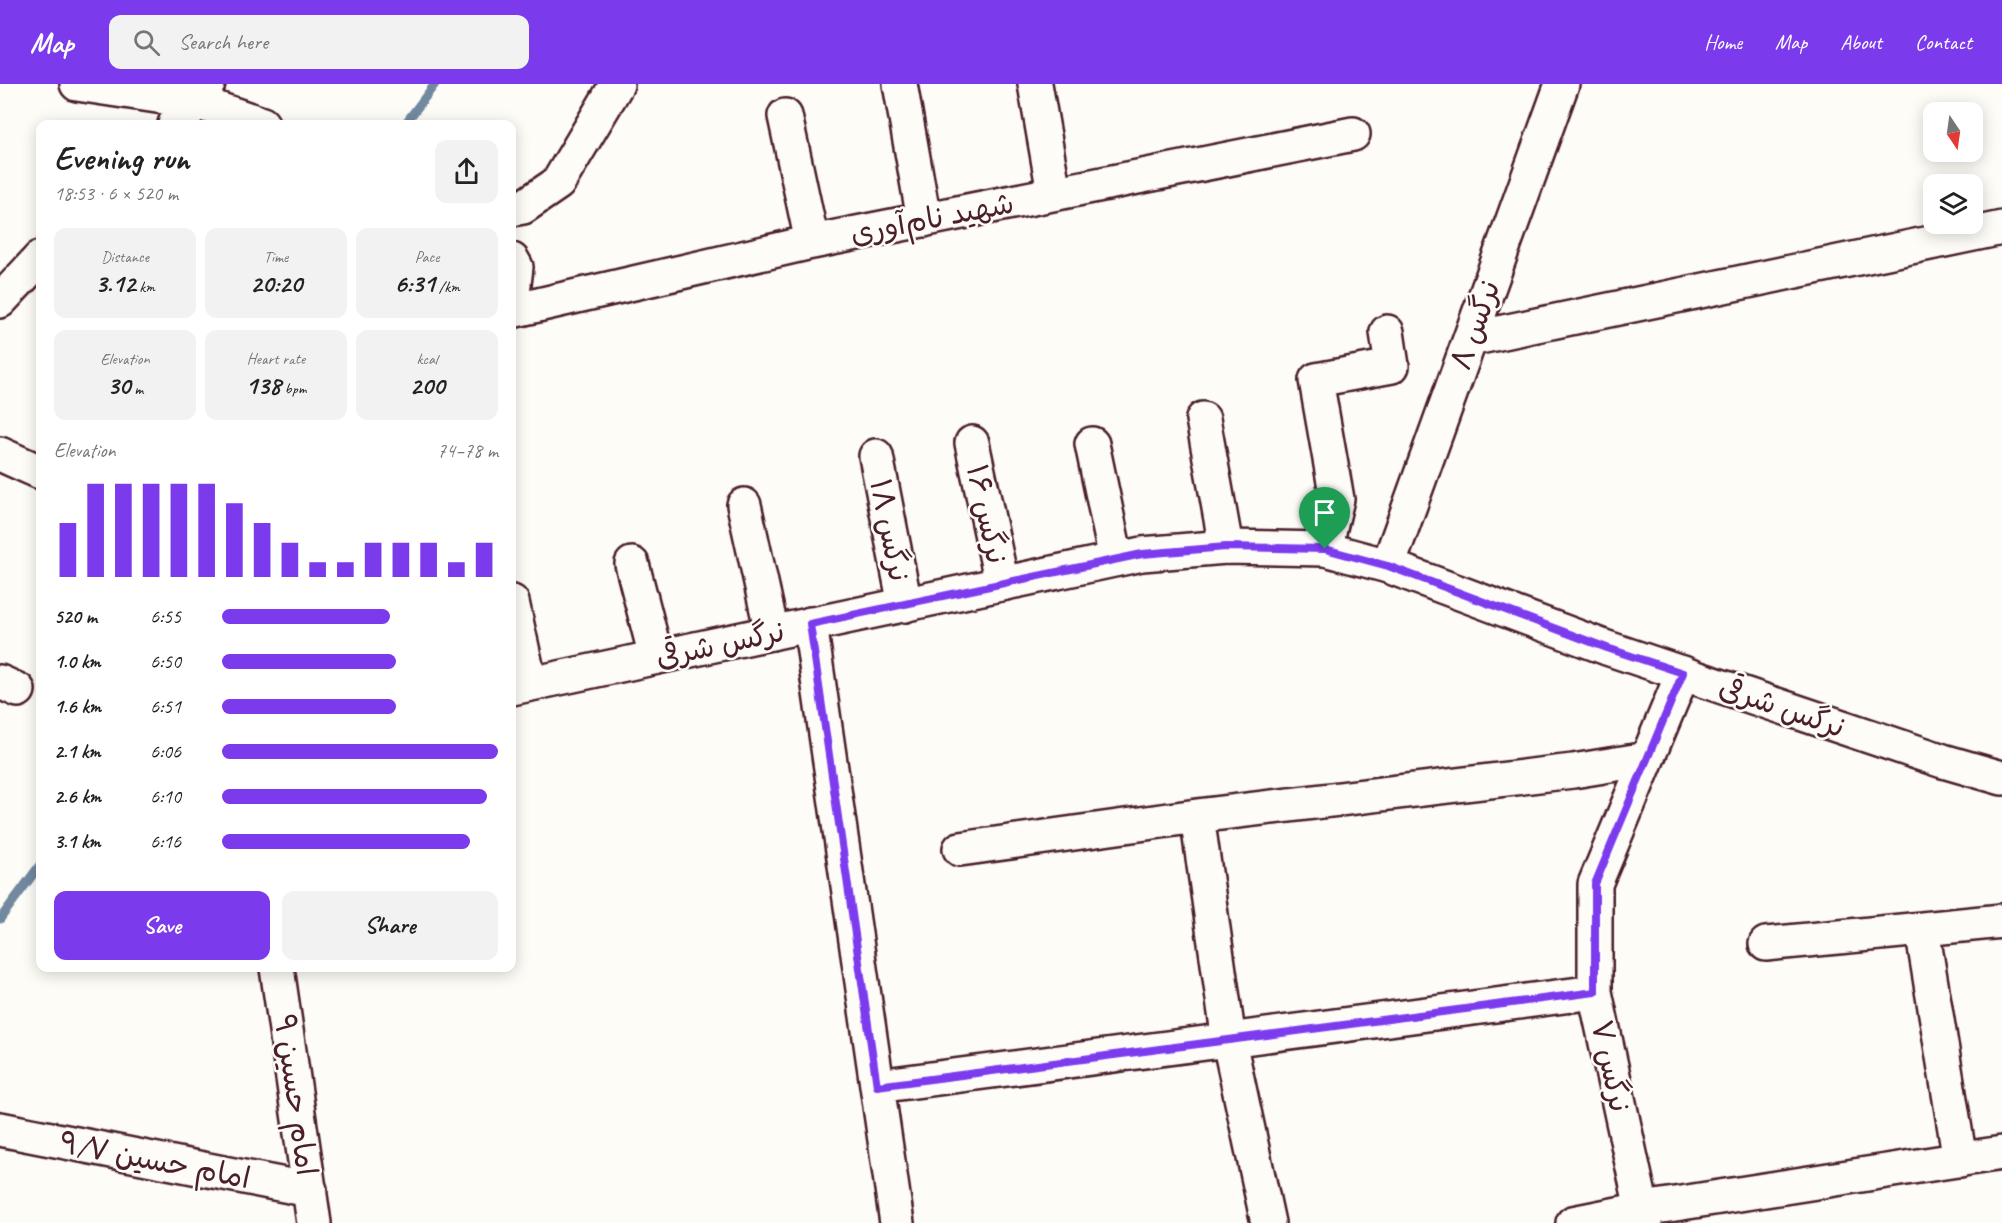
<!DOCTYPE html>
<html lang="en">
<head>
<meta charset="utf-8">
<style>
	body { margin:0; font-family:Caveat,"Playpen Sans Arabic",sans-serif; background:#f2f2f2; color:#222; height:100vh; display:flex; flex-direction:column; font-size:22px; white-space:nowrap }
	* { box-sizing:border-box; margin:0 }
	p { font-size:20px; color:#767676 }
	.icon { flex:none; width:33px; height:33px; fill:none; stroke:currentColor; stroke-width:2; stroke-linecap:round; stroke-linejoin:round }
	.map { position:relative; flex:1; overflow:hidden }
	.details { position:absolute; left:36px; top:36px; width:480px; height:852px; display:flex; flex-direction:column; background:#fff; border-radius:12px; box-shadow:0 3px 15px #0003 }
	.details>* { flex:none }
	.needle { width:39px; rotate:167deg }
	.tools { position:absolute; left:1923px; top:18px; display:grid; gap:12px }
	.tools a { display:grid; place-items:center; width:60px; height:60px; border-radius:12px; background:#fff; box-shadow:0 3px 15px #0003; font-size:30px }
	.pin { position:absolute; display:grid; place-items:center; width:51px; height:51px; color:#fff; margin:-62px -26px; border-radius:50% 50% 50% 0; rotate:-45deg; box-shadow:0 0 6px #0007 }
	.pin .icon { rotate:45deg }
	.round { display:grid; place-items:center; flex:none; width:63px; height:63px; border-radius:12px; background:#f2f2f2 }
	.head { display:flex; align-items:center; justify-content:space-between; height:102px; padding:0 18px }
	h1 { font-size:33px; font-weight:800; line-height:45px }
	.stats { display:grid; grid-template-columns:repeat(3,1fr); gap:9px; height:102px; padding:6px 18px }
	.stats div { display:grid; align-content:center; border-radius:12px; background:#f2f2f2; text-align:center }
	.stats b { font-size:26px; font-weight:800 }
	.stats small { font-size:16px; font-weight:400 }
	.stats p { font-size:16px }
	.chart { height:168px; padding:12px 18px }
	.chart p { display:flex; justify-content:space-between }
	.chart svg { width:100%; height:108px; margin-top:6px; stroke:#7c3aed; stroke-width:6 }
	.button { display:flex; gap:12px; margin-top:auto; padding:12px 18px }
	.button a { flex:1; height:69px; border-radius:12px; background:#7c3aed; color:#fff; font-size:24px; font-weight:800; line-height:69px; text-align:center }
	.button a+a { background:#f2f2f2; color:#222 }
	ul { padding:0 18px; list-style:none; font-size:20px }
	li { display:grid; grid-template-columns:96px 72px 1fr; align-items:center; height:45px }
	li i { height:15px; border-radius:8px; background:#7c3aed }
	header { display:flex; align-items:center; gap:36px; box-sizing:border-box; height:84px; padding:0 30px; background:#7c3aed; color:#fff }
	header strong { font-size:28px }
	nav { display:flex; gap:33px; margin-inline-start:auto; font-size:21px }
	.search { width:420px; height:54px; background:#f2f2f2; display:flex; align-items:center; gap:15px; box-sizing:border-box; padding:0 21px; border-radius:12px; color:#767676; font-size:22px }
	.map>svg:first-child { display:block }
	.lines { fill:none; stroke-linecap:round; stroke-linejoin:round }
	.stream { stroke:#7289a0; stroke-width:9 }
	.minor-casing { stroke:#4a1f2b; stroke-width:38 }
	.tertiary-casing { stroke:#4a1f2b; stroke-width:38 }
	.secondary-casing { stroke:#4a1f2b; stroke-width:38 }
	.primary-casing { stroke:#4a1f2b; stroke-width:38 }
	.minor { stroke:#fdfcf7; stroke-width:33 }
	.tertiary { stroke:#fdfcf7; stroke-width:33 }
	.secondary { stroke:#fdfcf7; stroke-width:33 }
	.primary { stroke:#fdfcf7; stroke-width:33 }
	.route-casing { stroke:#fff; stroke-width:12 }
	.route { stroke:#7c3aed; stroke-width:8 }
	.labels { text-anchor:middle; stroke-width:5; stroke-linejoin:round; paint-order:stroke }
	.street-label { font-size:30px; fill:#4a1f2b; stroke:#fdfcf7 }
</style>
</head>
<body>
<header>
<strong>Map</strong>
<div class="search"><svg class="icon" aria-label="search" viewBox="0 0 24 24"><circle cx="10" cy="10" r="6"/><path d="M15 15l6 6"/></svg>Search here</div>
<nav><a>Home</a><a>Map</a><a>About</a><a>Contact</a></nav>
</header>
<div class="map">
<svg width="2002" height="1139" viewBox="0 0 2002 1139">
	<rect width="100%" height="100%" fill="#fdfcf7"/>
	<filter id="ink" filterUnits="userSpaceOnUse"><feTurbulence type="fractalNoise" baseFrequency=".0167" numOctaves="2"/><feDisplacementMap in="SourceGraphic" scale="12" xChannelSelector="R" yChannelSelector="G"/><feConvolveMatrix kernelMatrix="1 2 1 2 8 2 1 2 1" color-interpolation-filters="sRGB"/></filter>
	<g filter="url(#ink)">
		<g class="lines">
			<path class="stream" d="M 405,40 L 435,0
				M 0,835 L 40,781"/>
			<g class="minor-casing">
				<path id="minor" d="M 900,0 L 924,136
					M 1035,0 L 1054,109
					M 785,32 L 812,158
					M 175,40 L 197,18
					M 0,217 L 40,174
					M 512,227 L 812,158 L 1353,50
					M 1470,255 L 2002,144
					M 1203,335 L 1226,463
					M 972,359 L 1002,500
					M 1092,360 L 1116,475
					M 0,370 L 40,388
					M 876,372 L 905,521
					M 744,421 L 772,549
					M 1325,465 L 1337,415 L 1316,296 L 1392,282 L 1387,248
					M 632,480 L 656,573
					M 1388,482 L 1562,0
					M 512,518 L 530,600
					M 810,540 L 897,1139
					M 0,598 L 18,606
					M 1197,732 L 1229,957 L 1268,1139
					M 960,765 L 1197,732 L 1573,687 L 1647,675
					M 1766,860 L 1922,845
					M 277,884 L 314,1139
					M 877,1002 L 1595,908
					M 0,1045 L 310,1106
					M 1960,1076 L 1922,845 L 2002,837
					M 1573,1139 L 1643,1125 L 2002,1069
					M 1645,1139 L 1595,908 L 1595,800 L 1683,589"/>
			</g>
			<g class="tertiary-casing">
				<path id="tertiary" d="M 512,176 L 516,183 L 512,218
					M 512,604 L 1142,470 L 1226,463 L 1325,465 L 1388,482 L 1607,564 L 1943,677 L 2002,694"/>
			</g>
			<g class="secondary-casing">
				<path id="secondary" d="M 197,18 L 208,0"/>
			</g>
			<g class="primary-casing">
				<path id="primary" d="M 77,0 L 197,18 L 262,40
					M 512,125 L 523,123 L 558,99 L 617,0"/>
			</g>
			<use href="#minor" class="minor"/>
			<use href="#tertiary" class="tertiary"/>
			<use href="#secondary" class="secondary"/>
			<use href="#primary" class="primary"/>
		</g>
	</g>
	<g class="lines" filter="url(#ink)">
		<g class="route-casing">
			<path id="route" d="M 1226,463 L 1325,465 L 1388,482 L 1607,564 L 1683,589 L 1595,800 L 1595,908 L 877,1002 L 810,540 L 1142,470 Z"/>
		</g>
		<use href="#route" class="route"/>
	</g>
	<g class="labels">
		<g class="street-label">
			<text transform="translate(932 134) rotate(-11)" y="10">شهید نام‌آوری</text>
			<text transform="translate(1475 241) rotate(-70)" y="10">نرگس ۸</text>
			<text transform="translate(987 430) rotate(78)" y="10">نرگس ۱۶</text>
			<text transform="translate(890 446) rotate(79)" y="10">نرگس ۱۸</text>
			<text transform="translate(720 560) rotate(-12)" y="10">نرگس شرقی</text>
			<text transform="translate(1782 623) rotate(19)" y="10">نرگس شرقی</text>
			<text transform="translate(1611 982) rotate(78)" y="10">نرگس ۷</text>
			<text transform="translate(296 1011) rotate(82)" y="10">امام حسین ۹</text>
			<text transform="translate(155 1076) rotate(11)" y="10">امام حسین ۹/۷</text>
		</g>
	</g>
</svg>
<div class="tools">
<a><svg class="needle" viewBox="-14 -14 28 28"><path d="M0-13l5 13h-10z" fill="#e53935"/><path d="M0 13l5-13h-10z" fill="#767676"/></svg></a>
<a><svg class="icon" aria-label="layers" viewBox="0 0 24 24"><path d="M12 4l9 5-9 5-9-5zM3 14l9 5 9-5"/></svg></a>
</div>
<div class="pin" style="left:1325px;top:465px;background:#1e9e55"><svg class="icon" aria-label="arrive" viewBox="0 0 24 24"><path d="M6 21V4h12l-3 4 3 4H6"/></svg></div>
<section class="details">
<div class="head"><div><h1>Evening run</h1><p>18:53 · 6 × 520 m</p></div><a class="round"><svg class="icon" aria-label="share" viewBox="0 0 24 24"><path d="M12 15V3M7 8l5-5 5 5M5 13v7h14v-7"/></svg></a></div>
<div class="stats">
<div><p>Distance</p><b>3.12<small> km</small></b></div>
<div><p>Time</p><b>20:20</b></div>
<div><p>Pace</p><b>6:31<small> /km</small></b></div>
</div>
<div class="stats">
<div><p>Elevation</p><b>30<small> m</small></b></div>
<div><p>Heart rate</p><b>138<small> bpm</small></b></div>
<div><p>kcal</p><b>200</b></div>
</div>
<div class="chart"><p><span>Elevation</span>74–78 m</p>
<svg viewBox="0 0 160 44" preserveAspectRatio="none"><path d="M5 44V22M15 44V6M25 44V6M35 44V6M45 44V6M55 44V6M65 44V14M75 44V22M85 44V30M95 44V38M105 44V38M115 44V30M125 44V30M135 44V30M145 44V38M155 44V30"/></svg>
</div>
<ul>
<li><b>520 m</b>6:55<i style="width:61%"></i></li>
<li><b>1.0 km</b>6:50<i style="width:63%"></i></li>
<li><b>1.6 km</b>6:51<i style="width:63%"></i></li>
<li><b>2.1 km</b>6:06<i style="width:100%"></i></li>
<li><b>2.6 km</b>6:10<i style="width:96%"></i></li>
<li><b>3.1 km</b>6:16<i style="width:90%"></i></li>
</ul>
<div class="button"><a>Save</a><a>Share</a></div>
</section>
</div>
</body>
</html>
